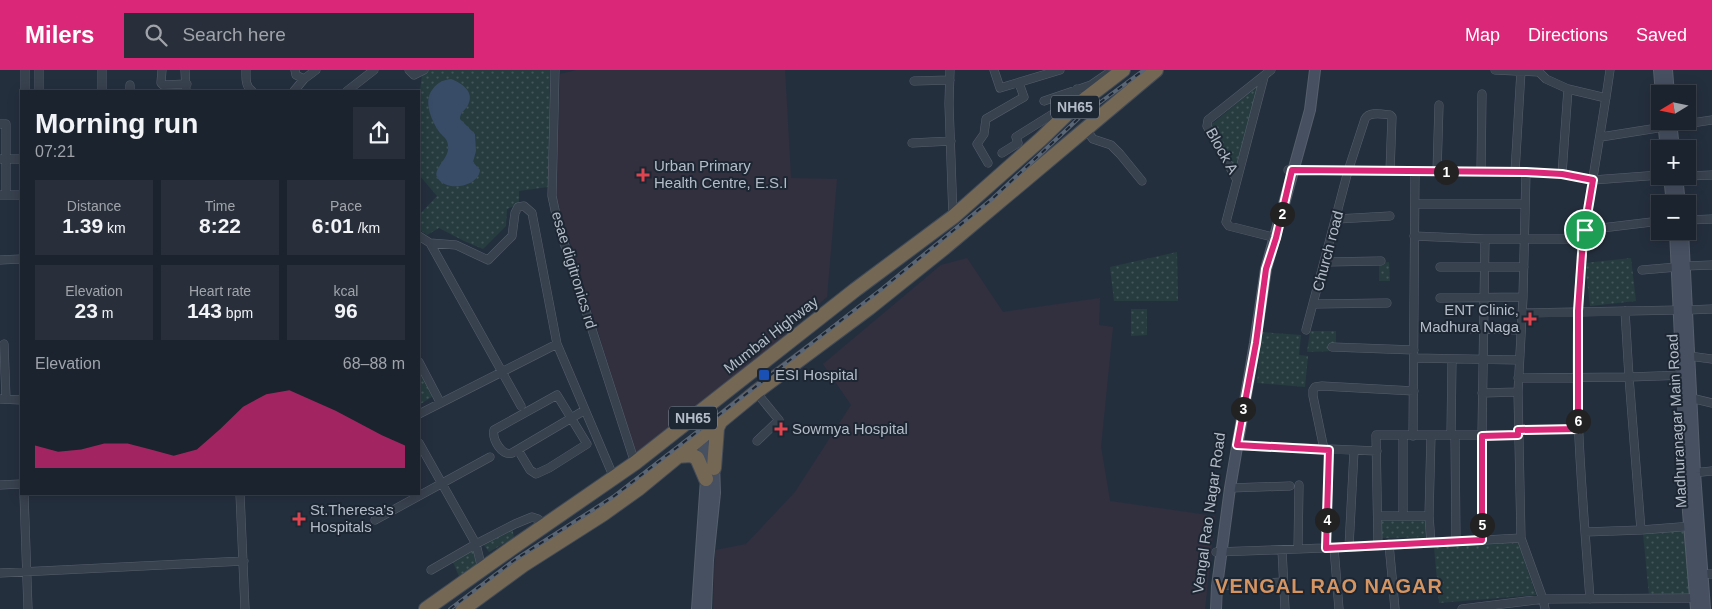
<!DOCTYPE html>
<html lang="en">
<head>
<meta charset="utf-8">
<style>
	body { margin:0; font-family:Helvetica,sans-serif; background:#282f3a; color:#f1f3f6; height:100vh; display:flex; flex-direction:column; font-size:19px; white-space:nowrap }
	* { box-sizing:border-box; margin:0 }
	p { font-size:16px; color:#a0a4aa }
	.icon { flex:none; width:28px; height:28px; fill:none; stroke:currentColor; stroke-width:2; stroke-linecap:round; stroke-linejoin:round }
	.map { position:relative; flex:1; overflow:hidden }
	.panel { position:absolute; left:20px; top:20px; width:400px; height:405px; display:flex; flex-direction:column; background:#1b232e; border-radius:0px; box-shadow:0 2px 12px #0003,0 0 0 1px #39404a }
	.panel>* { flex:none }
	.needle { width:32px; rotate:260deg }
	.fabs { position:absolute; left:1651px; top:15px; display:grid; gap:10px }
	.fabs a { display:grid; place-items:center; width:45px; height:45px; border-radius:0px; background:#1b232e; box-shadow:0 2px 12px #0003,0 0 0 1px #39404a; font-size:25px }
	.pin { position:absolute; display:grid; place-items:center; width:42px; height:42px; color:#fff; margin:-21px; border:2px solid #fff; border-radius:50%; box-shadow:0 1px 5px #0007 }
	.km { position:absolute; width:25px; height:25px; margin:-12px; border-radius:50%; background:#222; color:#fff; font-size:14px; line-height:25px; text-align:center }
	.round { display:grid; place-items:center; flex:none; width:52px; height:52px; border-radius:0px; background:#282f3a }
	.overview { display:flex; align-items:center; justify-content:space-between; height:85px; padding:0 15px }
	h1 { font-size:28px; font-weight:700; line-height:38px }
	.stats { display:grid; grid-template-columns:repeat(3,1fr); gap:8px; height:85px; padding:5px 15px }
	.stats div { display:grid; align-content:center; border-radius:0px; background:#282f3a; text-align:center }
	.stats b { font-size:21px; font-weight:700 }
	.stats small { font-size:14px; font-weight:400 }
	.stats p { font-size:14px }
	.chart { height:140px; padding:10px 15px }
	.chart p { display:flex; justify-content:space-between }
	.chart svg { width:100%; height:90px; margin-top:5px; fill:#db2777; opacity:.7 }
	header { display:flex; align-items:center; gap:30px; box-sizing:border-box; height:70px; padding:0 25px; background:#db2777; color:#fff }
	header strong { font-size:24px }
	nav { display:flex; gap:28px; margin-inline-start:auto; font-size:18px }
	.search { width:350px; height:45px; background:#282f3a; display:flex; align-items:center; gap:12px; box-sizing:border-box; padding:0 18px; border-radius:0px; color:#a0a4aa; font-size:19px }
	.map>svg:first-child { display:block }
	.medical { fill:#32303f }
	.grass { fill:url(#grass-dots) }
	.water { fill:#394c67 }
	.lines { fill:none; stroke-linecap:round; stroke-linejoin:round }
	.street-casing { stroke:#565f6c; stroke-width:9 }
	.secondary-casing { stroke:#565f6c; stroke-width:12 }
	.highway-casing { stroke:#434c59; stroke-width:16 }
	.street { stroke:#38414e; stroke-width:8 }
	.secondary { stroke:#465061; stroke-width:10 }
	.highway { stroke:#746855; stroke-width:14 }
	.rail-casing { stroke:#5a6575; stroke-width:4 }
	.rail { stroke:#1d2633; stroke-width:2; stroke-dasharray:5.5; stroke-linecap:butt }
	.route-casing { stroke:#fff; stroke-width:10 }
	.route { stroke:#db2777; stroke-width:6 }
	.health-dot { fill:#e0444e; stroke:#1d2633; stroke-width:2 }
	.transit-dot { fill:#1a4fb4; stroke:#1d2633; stroke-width:2 }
	.labels { text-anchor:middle; stroke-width:4; stroke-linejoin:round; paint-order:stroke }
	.shield { fill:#1d2633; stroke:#878f9c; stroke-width:1 }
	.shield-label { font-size:14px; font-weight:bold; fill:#b4bcc9 }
	.street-label { font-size:15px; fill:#b4bcc9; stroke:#1d2633 }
	.poi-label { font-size:15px; fill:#b4bcc9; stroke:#1d2633; text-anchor:start }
	.district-label { font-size:20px; font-weight:bold; letter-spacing:1px; fill:#d59563; stroke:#1d2633 }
</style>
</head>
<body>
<header>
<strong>Milers</strong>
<div class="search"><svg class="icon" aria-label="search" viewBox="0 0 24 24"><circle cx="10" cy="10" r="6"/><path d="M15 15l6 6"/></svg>Search here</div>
<nav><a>Map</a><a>Directions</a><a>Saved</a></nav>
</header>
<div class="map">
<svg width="1712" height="539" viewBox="0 0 1712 539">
	<defs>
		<pattern id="grass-dots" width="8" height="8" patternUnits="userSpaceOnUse" patternTransform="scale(1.25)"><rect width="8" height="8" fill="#263c3f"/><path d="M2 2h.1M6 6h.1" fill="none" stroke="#435659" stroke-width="1.8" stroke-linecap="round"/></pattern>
	</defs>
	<rect width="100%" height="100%" fill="#242f3e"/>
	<path class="medical" d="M 577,0 L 785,0 L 791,108 L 837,109 L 827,227 L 710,331 L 636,384 L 556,127 L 560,4 Z
		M 967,188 L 1003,242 L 1100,228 L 1099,255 L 1113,257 L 1101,377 L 1110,431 L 1215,446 L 1205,539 L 713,539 L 715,480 L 746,474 L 795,422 L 851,335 L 823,294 L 941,195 Z"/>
	<path class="grass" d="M 429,0 L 550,0 L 548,117 L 519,121 L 519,134 L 507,139 L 506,156 L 483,179 L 464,171 L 439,158 L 427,165 L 419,159 L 419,145 L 437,126 L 419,105 L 419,28 L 422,5 Z
		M 1260,13 L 1237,106 L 1211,55 Z
		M 1177,182 L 1178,231 L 1114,231 L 1110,197 Z
		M 1631,188 L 1636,231 L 1590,236 L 1585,193 Z
		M 1389,192 L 1390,211 L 1379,211 L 1379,193 Z
		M 1131,239 L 1147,239 L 1147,265 L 1131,266 Z
		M 1310,261 L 1336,261 L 1336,281 L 1307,282 Z
		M 1261,262 L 1301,265 L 1299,285 L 1308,286 L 1305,317 L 1257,313 Z
		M 419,300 L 435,325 L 419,335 Z
		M 1379,450 L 1427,450 L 1430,467 L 1380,468 Z
		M 512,456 L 514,468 L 489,482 L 483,474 Z
		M 1692,460 L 1699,526 L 1649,526 L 1643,463 Z
		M 1518,472 L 1536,525 L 1439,533 L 1434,477 Z
		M 474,480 L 478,498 L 460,509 L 453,492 Z"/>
	<path class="water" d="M 451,9 C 462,13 475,22 468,35 C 465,41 460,42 460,49 L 475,64 L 476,81 L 473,92 L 480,100 C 479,117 445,123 437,107 C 433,98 450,88 448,76 C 448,70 444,67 440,63 C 432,52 423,32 432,20 C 437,13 442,10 451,9 Z"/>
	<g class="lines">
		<g class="street-casing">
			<path id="street" d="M 25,0 L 25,21
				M 39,0 L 39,21
				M 102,0 L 102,21
				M 162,0 L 161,13 L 163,15 L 187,14
				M 185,0 L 186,21
				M 246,0 C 246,8 245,16 252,21
				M 295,0 L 296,5 L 304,9
				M 409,0 L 414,5 L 424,0
				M 555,0 L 552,126 L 558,154 L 635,393
				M 950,0 L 949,34 L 953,147
				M 994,0 L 1000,18 L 1060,0
				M 1495,0 L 1539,2 L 1539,0
				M 1539,2 L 1546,9 L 1568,19
				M 1264,7 L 1226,152 L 1229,156 L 1276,168
				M 914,11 L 950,10
				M 130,21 L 130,15
				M 294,21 L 304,9 L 316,0
				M 347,21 L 374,0
				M 1044,31 L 1091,15 L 1107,4
				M 0,54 L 6,54 L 6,125
				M 1672,56 L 1712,50
				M 1085,58 L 1093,69 L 1111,75 L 1120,84 L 1142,111
				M 1601,67 L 1664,57
				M 912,73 L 951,71
				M 1002,83 L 1018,73 L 1016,67 L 1080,27 L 1077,19
				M 0,89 L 21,89
				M 988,93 L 977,74 L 984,64 L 986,49 L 1024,27 L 1019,13
				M 1288,100 L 1515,102 L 1562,104 L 1568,19 L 1606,28
				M 1437,102 L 1439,35
				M 1481,102 L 1482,24
				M 1515,102 L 1521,1
				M 1526,102 L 1523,227 L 1518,322 L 1521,468 L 1543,529 L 1545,539
				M 1562,104 L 1593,110 L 1660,105
				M 1688,106 L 1712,105
				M 1237,110 L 1207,56 L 1208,50 L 1271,0
				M 0,125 L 21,125
				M 1415,134 L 1525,134
				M 1337,149 L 1390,146
				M 1688,150 L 1712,149
				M 1585,160 L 1660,151
				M 419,166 L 430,173 L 521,336
				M 1414,166 L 1485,169 L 1583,169
				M 430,173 L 456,175 L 488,190 L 512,166 L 515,143 L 518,137 L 524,136 L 532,143 L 557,274 L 614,408
				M 0,190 L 21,189
				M 1326,192 L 1381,191
				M 1685,196 L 1712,195
				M 1440,197 L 1524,197
				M 1642,200 L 1677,197
				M 1440,228 L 1523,227
				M 1314,234 L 1387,233
				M 1687,240 L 1712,239
				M 1625,241 L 1629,307 L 1641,460
				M 1522,243 L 1679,240
				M 1441,258 L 1521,260
				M 1306,260 L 1348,101 L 1365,49 C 1369,41 1382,44 1390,45 L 1392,47 L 1390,101
				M 4,274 L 6,329
				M 1332,277 L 1414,280
				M 1689,286 L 1712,289
				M 1414,288 L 1519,290
				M 419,292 L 440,332
				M 1518,308 L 1629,307 L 1686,305
				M 756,322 L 779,350 L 757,371
				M 1482,323 L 1518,322
				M 1691,328 L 1712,333
				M 0,329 L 21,330
				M 419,344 L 557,274
				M 1518,360 L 1578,359
				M 1451,365 L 1452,289
				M 1455,365 L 1456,471
				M 1413,366 L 1415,102
				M 419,373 L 476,474 L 482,499
				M 1237,375 L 1377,381
				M 1324,379 L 1313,326 L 1313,320 L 1315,317 L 1322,316 L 1414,321
				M 518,380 L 530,400 L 536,404 L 549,398 L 587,374 L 557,325 L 494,360 C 492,369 502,387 512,383 L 585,340
				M 1692,403 L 1712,401
				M 0,415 L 21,414
				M 1230,418 L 1290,416
				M 24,424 L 28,539
				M 240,424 L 245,539
				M 1378,446 L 1429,446
				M 1403,446 L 1403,366
				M 375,450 L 490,387
				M 1585,462 L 1641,460 L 1693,456
				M 1482,470 L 1482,366 L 1485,169
				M 1431,473 L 1429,446 L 1431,365
				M 1389,474 L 1395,539
				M 1378,476 L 1376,365 L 1518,365
				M 1349,477 L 1354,381
				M 1326,478 L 1329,380
				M 1334,478 L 1339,539
				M 1298,479 L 1299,415
				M 1282,480 L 1285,539
				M 1216,482 L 1378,476 L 1521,468
				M 431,500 L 476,474 L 515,454 L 532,447 L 538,449 L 546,455
				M 0,503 L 244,491
				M 1697,504 L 1712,504
				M 1217,516 L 1283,512
				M 1590,529 C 1583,433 1574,337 1578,241 C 1581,160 1599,80 1610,0
				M 1462,539 L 1543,529 L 1699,528"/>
		</g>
		<g class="secondary-casing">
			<path id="secondary" d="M 1659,0 L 1661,24
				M 1667,0 L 1669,24
				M 1663,51 L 1666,79
				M 1671,51 L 1674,79
				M 1669,106 L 1672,134
				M 1677,106 L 1680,134
				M 1675,161 L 1688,442 L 1696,539
				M 1683,161 L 1695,403 L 1705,539
				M 697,539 L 706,409 L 704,378 L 702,367
				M 706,539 L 708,490 L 715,423 L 714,393
				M 1216,539 L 1217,516 L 1230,418 L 1255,273 L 1266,199 L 1310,40 L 1315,0"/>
		</g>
		<g class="highway-casing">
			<path id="highway" d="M 676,386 L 691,385 L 697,388 L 706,409
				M 714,398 L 717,358 L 721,350
				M 426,539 L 512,478 L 635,393 L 855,220 L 953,147 L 1041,69 L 1071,40 L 1123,0
				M 463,539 L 523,495 L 603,444 L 638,419 L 756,322 L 869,238 L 944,178 L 1156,0"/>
		</g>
		<use href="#street" class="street"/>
		<use href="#secondary" class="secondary"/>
		<use href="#highway" class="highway"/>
		<g class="rail-casing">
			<path id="rail" d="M 450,539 L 516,489 L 613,427 L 883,218 L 992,129 L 1079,48 L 1144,0"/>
		</g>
		<use href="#rail" class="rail"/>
	</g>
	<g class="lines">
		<g class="route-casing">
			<path id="route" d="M 1292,100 L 1526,102 L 1562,104 L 1593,110 L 1583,169 L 1578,241 L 1578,359 L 1518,360 L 1518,365 L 1482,366 L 1482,470 L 1326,478 L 1329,380 L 1237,375 L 1256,273 L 1266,199 L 1276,168 Z"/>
		</g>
		<use href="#route" class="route"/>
	</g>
	<g class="health-dot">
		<path d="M640.5 97.5h5v5h5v5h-5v5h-5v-5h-5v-5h5z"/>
		<path d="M1527.5 241.5h5v5h5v5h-5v5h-5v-5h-5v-5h5z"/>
		<path d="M778.5 351.5h5v5h5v5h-5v5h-5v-5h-5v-5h5z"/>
		<path d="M296.5 441.5h5v5h5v5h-5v5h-5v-5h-5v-5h5z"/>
	</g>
	<rect class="transit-dot" x="758" y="299" width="12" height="12" rx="2.5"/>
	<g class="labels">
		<g class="shield">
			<rect x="1051" y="25.5" width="48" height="23" rx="4"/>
			<rect x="669" y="336.5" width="48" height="23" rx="4"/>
		</g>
		<g class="shield-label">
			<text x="1075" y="42">NH65</text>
			<text x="693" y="353">NH65</text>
		</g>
		<g class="street-label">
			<text transform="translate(1222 81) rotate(61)" y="5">Block A</text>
			<text transform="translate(1328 181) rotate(-75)" y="5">Church road</text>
			<text transform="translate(574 200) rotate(73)" y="5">esae digitronics rd</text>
			<text transform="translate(771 265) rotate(-38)" y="5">Mumbai Highway</text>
			<text transform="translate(1677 351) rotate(-93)" y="5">Madhuranagar Main Road</text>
			<text transform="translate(1209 443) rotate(-82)" y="5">Vengal Rao Nagar Road</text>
		</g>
		<g class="poi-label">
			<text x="654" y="101">Urban Primary<tspan x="654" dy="17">Health Centre, E.S.I</tspan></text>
			<text x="1519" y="245" text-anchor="end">ENT Clinic,<tspan x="1519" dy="17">Madhura Naga</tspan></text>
			<text x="775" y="310">ESI Hospital</text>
			<text x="792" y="364">Sowmya Hospital</text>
			<text x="310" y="445">St.Theresa's<tspan x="310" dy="17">Hospitals</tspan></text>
		</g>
		<g class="district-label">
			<text x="1329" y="523">VENGAL RAO NAGAR</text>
		</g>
	</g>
</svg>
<div class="fabs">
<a><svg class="needle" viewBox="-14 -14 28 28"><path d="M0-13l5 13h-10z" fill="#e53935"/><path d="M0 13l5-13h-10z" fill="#a0a4aa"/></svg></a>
<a>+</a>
<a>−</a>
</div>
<div class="pin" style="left:1585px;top:160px;background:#1e9e55"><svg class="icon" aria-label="arrive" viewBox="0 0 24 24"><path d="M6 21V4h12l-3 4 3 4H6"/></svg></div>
<b class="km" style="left:1446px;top:102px">1</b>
<b class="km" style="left:1282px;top:144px">2</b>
<b class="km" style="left:1243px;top:339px">3</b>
<b class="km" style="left:1327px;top:450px">4</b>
<b class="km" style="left:1482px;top:455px">5</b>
<b class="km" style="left:1578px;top:351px">6</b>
<section class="panel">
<div class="overview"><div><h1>Morning run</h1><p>07:21</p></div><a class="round"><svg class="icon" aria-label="share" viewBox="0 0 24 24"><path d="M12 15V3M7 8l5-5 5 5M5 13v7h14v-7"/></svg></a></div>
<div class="stats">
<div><p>Distance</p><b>1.39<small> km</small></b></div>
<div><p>Time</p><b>8:22</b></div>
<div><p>Pace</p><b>6:01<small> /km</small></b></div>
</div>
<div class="stats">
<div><p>Elevation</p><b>23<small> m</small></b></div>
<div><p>Heart rate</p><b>143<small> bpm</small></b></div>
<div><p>kcal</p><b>96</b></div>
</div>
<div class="chart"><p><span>Elevation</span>68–88 m</p>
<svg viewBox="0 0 160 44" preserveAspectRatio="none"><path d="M0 44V33L10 36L20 35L30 32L40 32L50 35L60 38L70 35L80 25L90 14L100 8L110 6L120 11L130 16L140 22L150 28L160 33V44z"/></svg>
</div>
</section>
</div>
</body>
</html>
